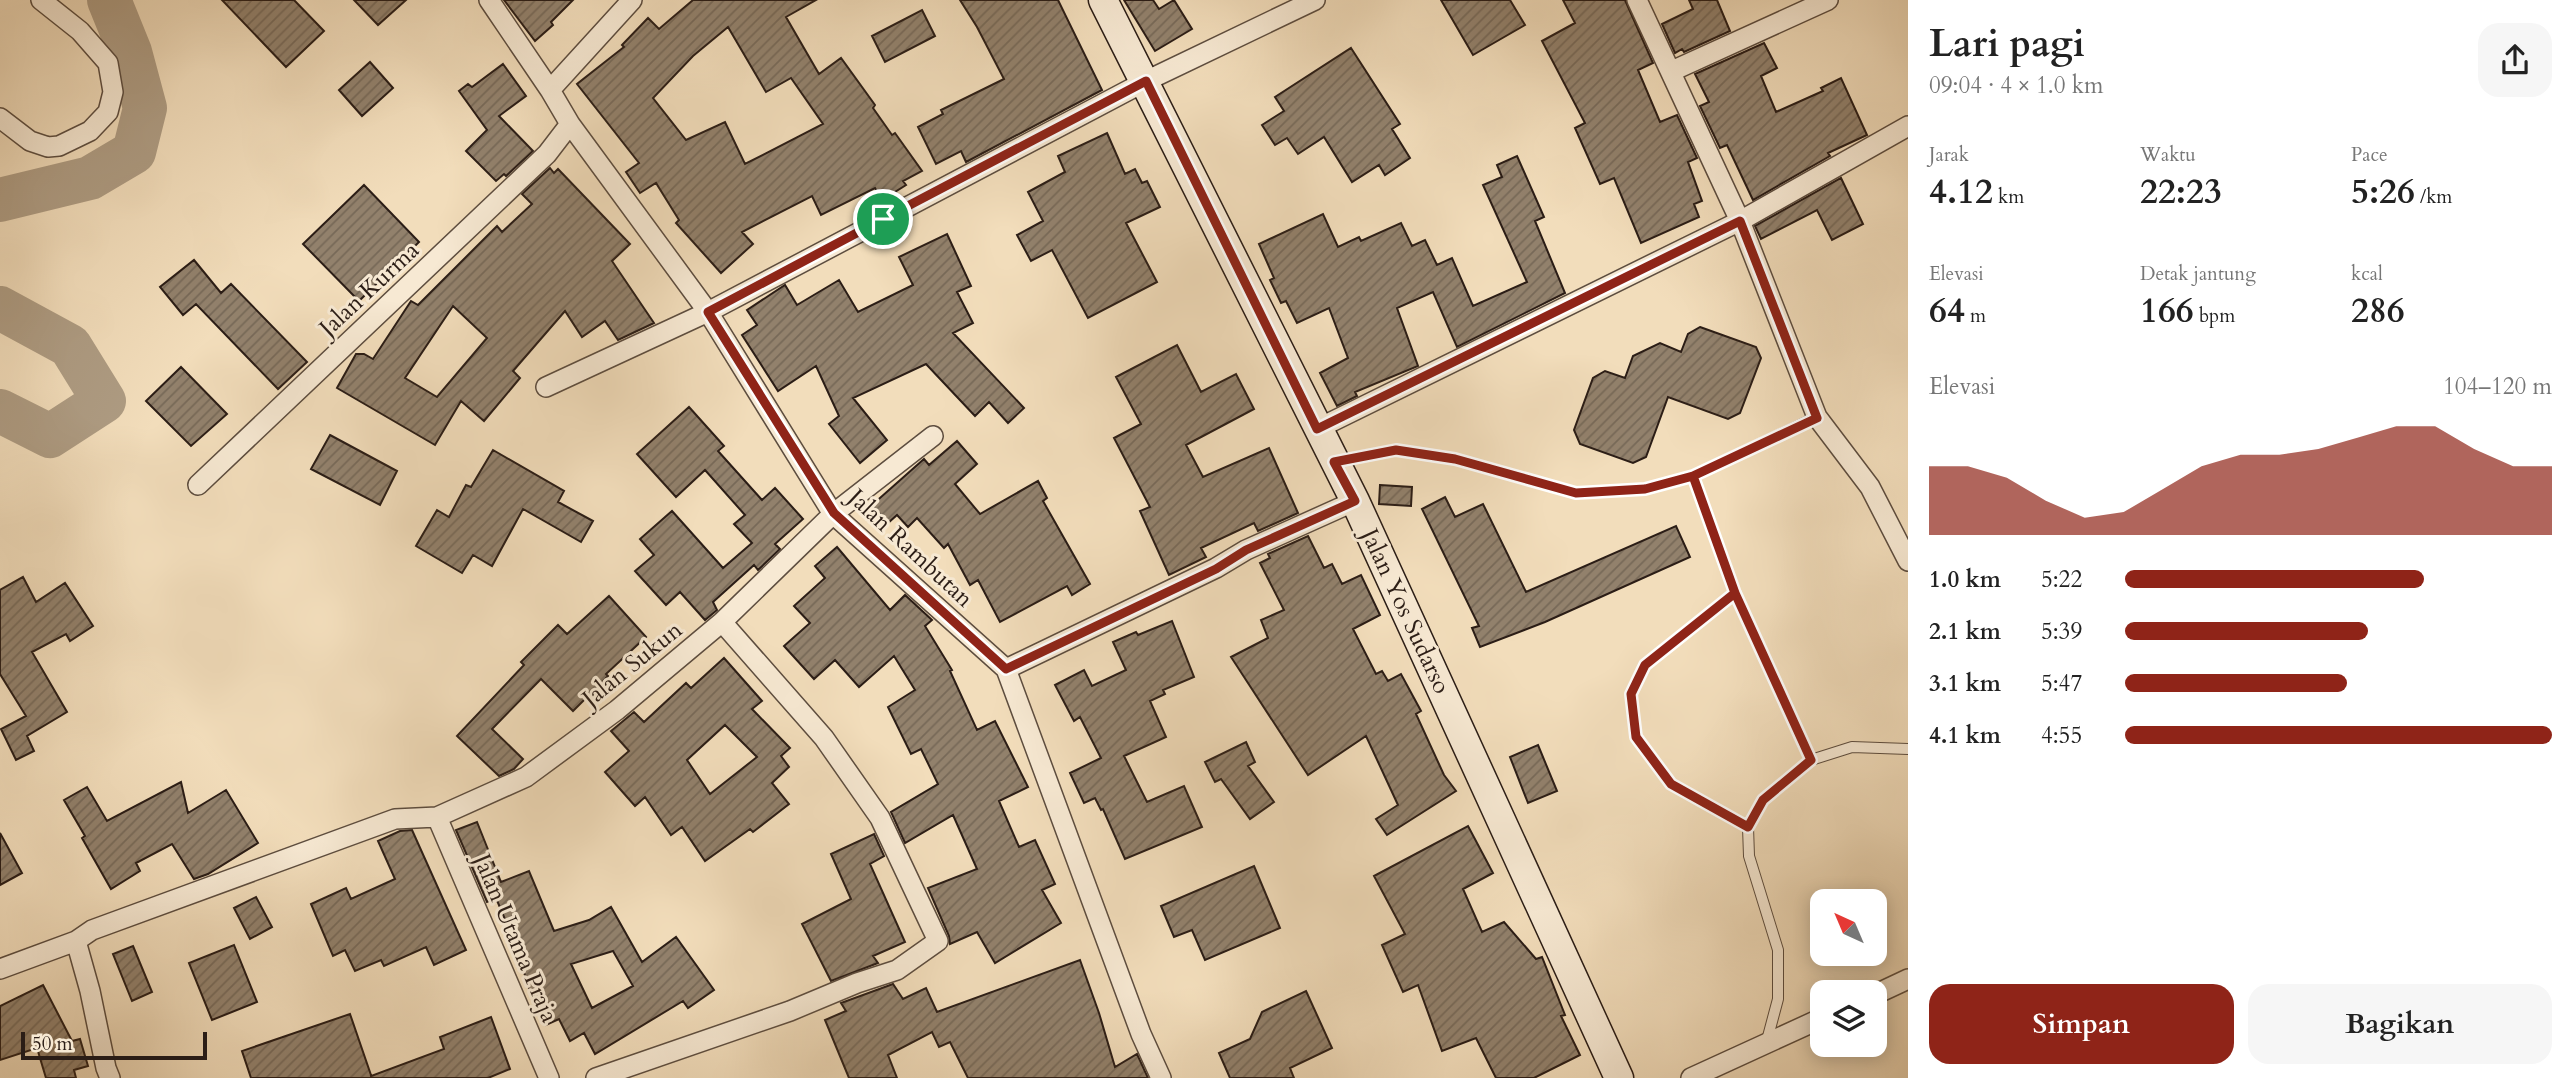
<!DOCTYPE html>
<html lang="id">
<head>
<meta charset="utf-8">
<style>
	body { margin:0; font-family:Cardo,serif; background:#f6f6f6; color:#222; height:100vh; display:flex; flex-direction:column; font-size:26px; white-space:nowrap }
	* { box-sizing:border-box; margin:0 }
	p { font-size:23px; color:#767676 }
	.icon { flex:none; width:38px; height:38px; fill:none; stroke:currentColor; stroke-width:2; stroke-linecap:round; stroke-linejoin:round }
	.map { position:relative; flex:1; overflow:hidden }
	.sheet { display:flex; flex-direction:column; background:#fff; width:665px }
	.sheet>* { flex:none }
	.needle { width:46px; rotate:316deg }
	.fabs { position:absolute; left:1810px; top:889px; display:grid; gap:14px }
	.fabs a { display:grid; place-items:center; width:77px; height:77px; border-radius:14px; background:#fff; box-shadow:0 4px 18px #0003; font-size:35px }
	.scale { position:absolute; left:21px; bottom:18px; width:186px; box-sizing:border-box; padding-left:7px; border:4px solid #2b1d16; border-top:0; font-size:19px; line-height:24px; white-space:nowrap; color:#2b1d16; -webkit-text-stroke:5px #f7e9d3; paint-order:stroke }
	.pin { position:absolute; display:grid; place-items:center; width:60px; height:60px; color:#fff; margin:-30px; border:4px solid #fff; border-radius:50%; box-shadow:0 2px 7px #0007 }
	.round { display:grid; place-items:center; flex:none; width:74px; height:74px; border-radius:21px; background:#f6f6f6 }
	.summary { display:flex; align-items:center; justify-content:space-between; height:119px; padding:0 21px }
	h1 { font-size:38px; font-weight:800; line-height:52px }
	.figures { display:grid; grid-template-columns:repeat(3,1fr); gap:10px; height:119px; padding:7px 21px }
	.figures div { display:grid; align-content:center }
	.figures b { font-size:35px; font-weight:800 }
	.figures small { font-size:19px; font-weight:400 }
	.figures p { font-size:19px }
	.chart { height:196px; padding:14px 21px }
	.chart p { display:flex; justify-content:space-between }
	.chart svg { width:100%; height:126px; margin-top:7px; fill:#8f2418; opacity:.7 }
	.button { display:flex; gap:14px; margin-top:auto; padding:14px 21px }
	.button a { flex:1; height:80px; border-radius:21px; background:#8f2418; color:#fff; font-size:28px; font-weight:800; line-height:80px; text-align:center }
	.button a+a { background:#f6f6f6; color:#222 }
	ul { padding:0 21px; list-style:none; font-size:23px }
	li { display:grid; grid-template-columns:112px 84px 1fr; align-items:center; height:52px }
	li i { height:18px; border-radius:9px; background:#8f2418 }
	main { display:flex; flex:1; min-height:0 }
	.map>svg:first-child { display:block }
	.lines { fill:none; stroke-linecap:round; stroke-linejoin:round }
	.river { stroke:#ae9c83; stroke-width:44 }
	.building { fill:url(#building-hatch); stroke:#2b1d16; stroke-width:2; fill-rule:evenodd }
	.lane-casing { stroke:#5d4d3f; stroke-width:12 }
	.street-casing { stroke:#5d4d3f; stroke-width:22 }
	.secondary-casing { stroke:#2b1d16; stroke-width:31 }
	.lane { stroke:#f7e9d3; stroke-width:10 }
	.street { stroke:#f7e9d3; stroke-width:19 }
	.secondary { stroke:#f7e9d3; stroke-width:28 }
	.route-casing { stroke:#fff; stroke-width:14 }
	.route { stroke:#8f2418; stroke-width:9 }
	.labels { text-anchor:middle; stroke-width:6; stroke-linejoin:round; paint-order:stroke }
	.street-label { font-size:24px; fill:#2b1d16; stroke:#f7e9d3 }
</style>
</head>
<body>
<main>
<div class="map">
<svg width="1908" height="1078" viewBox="0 0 1908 1078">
	<defs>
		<pattern id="building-hatch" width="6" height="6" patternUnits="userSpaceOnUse" patternTransform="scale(1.75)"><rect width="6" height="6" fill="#92816c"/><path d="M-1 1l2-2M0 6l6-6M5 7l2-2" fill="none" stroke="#776958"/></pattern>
	</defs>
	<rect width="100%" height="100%" fill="#f2ddbb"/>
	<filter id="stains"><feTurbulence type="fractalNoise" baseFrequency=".00286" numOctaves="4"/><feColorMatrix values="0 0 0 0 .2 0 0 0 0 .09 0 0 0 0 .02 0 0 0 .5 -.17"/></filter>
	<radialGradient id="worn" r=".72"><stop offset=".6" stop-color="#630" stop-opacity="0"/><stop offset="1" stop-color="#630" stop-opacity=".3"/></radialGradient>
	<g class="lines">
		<path class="river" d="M 0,200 L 90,178 L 134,152 L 145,108 L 130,52 L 109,0
			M 0,308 L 70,346 L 104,401 L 50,436 L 0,411"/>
	</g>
	<path class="building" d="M 222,0 L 294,0 L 324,31 L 286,67 Z
		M 354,0 L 406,0 L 378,25 Z
		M 504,0 L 573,0 L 551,22 L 553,25 L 535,41 Z
		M 693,0 L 816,0 L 786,17 L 819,74 L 841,58 L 875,105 L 873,108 L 892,135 L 895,133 L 922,171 L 903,181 L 906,185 L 882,200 L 875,188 L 821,215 L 812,196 L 742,232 L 753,244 L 721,273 L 676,223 L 679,220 L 656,183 L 640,193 L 626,172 L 639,163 L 577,84 L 624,47 L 622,45 L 648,18 L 659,29 ZM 728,27 L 766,92 L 791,78 L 823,124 L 745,164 L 725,122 L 686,140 L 653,98 L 693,56 Z
		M 960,0 L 1058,0 L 1102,90 L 966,162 L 961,151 L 936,164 L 918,127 L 943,114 L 941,110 L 1004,79 L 977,27 Z
		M 1124,0 L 1153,0 L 1159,9 L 1174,0 L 1192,29 L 1155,51 Z
		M 1441,0 L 1510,0 L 1525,25 L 1473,55 Z
		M 1563,0 L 1625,0 L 1653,63 L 1638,70 L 1660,122 L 1677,115 L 1697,158 L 1688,162 L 1702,201 L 1694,204 L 1699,217 L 1641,243 L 1614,178 L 1600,184 L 1575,128 L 1585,123 L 1542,41 L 1575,23 Z
		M 1689,0 L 1717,0 L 1730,31 L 1684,52 L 1682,49 L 1675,53 L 1662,24 L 1693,9 Z
		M 922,10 L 935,36 L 885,62 L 872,36 Z
		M 1764,43 L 1777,68 L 1761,76 L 1776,112 L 1823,91 L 1821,88 L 1841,78 L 1867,135 L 1828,153 L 1830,156 L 1753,200 L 1727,145 L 1720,148 L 1700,106 L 1709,102 L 1695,74 Z
		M 1351,48 L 1400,124 L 1392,129 L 1410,158 L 1385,175 L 1379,165 L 1352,182 L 1324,137 L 1298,154 L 1287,138 L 1275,145 L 1262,125 L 1284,111 L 1275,97 Z
		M 370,62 L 393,88 L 362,116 L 339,90 Z
		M 503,64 L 526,96 L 499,116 L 533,151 L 506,176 L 504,174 L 496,181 L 466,151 L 487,130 L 459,91 L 468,84 L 472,87 Z
		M 1107,133 L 1125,174 L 1135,169 L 1142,183 L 1147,181 L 1160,207 L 1126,223 L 1157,282 L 1088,318 L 1052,250 L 1031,261 L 1017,235 L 1043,221 L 1028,192 L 1065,172 L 1058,156 Z
		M 1517,156 L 1544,217 L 1535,221 L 1565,293 L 1457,347 L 1433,292 L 1397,308 L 1418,366 L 1355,392 L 1357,396 L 1337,406 L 1320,373 L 1348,358 L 1329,308 L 1297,323 L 1286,301 L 1281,303 L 1270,280 L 1274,278 L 1259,244 L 1323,214 L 1338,247 L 1359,237 L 1361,241 L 1401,223 L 1412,246 L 1425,240 L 1437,265 L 1452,258 L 1473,306 L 1527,282 L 1483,185 L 1502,177 L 1497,165 Z
		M 550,168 L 554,173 L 558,169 L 630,244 L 612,261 L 654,323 L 618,340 L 605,321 L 582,337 L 565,311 L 513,371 L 520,378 L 484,421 L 461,401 L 435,445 L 337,388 L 356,354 L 364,354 L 373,359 L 411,301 L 418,305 L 497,226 L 502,232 L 532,204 L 522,194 ZM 453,306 L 487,338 L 437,397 L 405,378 Z
		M 1841,178 L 1863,224 L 1832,240 L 1817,210 L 1761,239 L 1755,226 Z
		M 364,185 L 419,242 L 359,301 L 303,244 Z
		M 947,234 L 971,286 L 957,292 L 973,323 L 953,333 L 1024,408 L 1008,423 L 989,402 L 975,416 L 926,364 L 853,398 L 887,440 L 860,463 L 829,424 L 839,416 L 816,366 L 778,391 L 742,335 L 757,325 L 747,310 L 785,285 L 797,305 L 839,280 L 858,312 L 913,285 L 899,257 Z
		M 194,260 L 221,293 L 231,284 L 307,362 L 278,389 L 196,304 L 183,315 L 160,287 Z
		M 1700,327 L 1756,347 L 1761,358 L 1740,413 L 1728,419 L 1668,397 L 1646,457 L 1633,463 L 1580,444 L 1574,430 L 1593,378 L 1605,371 L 1625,378 L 1633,356 L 1660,343 L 1681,352 L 1688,334 Z
		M 1177,345 L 1201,392 L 1236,374 L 1254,409 L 1186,445 L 1203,477 L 1269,448 L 1298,513 L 1258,531 L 1254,523 L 1201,548 L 1206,557 L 1169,575 L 1140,511 L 1150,507 L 1114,438 L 1141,424 L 1116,377 Z
		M 181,367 L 227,414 L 191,446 L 146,401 Z
		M 689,407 L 724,446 L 718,451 L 762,500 L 775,488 L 803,519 L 775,544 L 780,549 L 758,570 L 754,565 L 713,602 L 717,610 L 705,620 L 680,592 L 666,605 L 635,571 L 654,555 L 640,539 L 672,511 L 723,568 L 752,543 L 734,524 L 745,515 L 705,470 L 676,497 L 637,454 Z
		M 330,435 L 397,471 L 380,505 L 311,469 Z
		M 957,441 L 977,464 L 955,484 L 980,514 L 1038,481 L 1047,498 L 1043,501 L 1090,584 L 1072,595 L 1067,586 L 1000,622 L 978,580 L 970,585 L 948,544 L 944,548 L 917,518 L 908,527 L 897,515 L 888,523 L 872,505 L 924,459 L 929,465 Z
		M 493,450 L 564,491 L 558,502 L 593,521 L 581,542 L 523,509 L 492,566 L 473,555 L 462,573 L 416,546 L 437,510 L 449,517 L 466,485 L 471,487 Z
		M 1380,485 L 1412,487 L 1411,506 L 1379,504 Z
		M 1445,497 L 1455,517 L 1483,504 L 1526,592 L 1676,526 L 1690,557 L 1545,622 L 1480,647 L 1472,628 L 1479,626 L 1422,509 Z
		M 1308,536 L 1324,568 L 1332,564 L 1342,584 L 1361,575 L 1380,615 L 1353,629 L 1376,674 L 1382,671 L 1388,681 L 1401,674 L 1421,711 L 1416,714 L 1444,775 L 1456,791 L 1387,835 L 1376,819 L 1398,805 L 1366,736 L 1308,775 L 1231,657 L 1268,638 L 1261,620 L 1284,610 L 1260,563 L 1270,558 L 1268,554 Z
		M 837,547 L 890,610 L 905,595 L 932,620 L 925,626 L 952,670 L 950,671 L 977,730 L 995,721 L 1028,787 L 999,801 L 1019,847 L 1035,840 L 1055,884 L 1042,890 L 1061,923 L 995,963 L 977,932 L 950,944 L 949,936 L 928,888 L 977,869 L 953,815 L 905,843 L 891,812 L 938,784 L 921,749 L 911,754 L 888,707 L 915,690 L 894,656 L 859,687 L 835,660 L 814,679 L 784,646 L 810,623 L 794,606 L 825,578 L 815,566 Z
		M 23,577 L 36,602 L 65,583 L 93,626 L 70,641 L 66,634 L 32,652 L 67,712 L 27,736 L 34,751 L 16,760 L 1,729 L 26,716 L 0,674 L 0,590 Z
		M 609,596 L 646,637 L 606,674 L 608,676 L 573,711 L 541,679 L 492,729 L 523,759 L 514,769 L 499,776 L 457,736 L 524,665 L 521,662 L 558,625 L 567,634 Z
		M 1172,621 L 1194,677 L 1163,690 L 1165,694 L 1150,701 L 1166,737 L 1124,756 L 1147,802 L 1184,786 L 1202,827 L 1125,859 L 1103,809 L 1101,810 L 1095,798 L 1084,803 L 1070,773 L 1101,758 L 1080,717 L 1074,721 L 1055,685 L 1084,670 L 1092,686 L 1126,670 L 1113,642 L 1136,632 L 1138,635 Z
		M 724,658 L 762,701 L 752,709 L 790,748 L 781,756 L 789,767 L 772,783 L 789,804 L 753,832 L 750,829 L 705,861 L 682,827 L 671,835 L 645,797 L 635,806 L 605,772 L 629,751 L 611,731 L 634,712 L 644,722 L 686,683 L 691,688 ZM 725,725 L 757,757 L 710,794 L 687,760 Z
		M 1246,742 L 1255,762 L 1248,766 L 1274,802 L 1250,819 L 1221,779 L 1215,782 L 1205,762 Z
		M 1538,745 L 1557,791 L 1528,803 L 1510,757 Z
		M 181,782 L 188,813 L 226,790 L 258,843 L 208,874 L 194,879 L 172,844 L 136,863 L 140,871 L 111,889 L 82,838 L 85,836 L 64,800 L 87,787 L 107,821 Z
		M 477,822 L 501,882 L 529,871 L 554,931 L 589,920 L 611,907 L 642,962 L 676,937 L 714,990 L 688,1008 L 683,1001 L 595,1054 L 584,1033 L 570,1041 L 559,1019 L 546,1025 L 531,995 L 515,943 L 496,898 L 487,902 L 456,830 ZM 613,951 L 633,986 L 592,1008 L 571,964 Z
		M 1468,826 L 1493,873 L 1463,889 L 1482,932 L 1504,922 L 1536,959 L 1542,957 L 1565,1015 L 1561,1016 L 1580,1055 L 1534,1078 L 1496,1078 L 1476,1038 L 1442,1051 L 1418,985 L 1403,992 L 1382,945 L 1405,934 L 1374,876 Z
		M 412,830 L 466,950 L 434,965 L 426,947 L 384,966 L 381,960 L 355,971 L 345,950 L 333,956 L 311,904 L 346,888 L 351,899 L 395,879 L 378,841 L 400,831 Z
		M 0,833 L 22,873 L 0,885 Z
		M 874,834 L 884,856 L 870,864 L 905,942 L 873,956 L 878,963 L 831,981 L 802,924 L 851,899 L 831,854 Z
		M 1254,866 L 1280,928 L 1205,960 L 1192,930 L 1174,937 L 1161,906 Z
		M 256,897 L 272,927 L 250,939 L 234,908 Z
		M 234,945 L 257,1002 L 212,1020 L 189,963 Z
		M 133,946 L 152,992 L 132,1001 L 113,954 Z
		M 1080,960 L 1099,1013 L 1115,1067 L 1137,1054 L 1148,1078 L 968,1078 L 950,1042 L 939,1047 L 932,1032 L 888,1055 L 897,1078 L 849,1078 L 825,1020 L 846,1011 L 841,1003 L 893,984 L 903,999 L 926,988 L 937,1012 Z
		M 43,985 L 72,1041 L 80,1039 L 88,1066 L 74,1070 L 76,1078 L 46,1078 L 37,1048 L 0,1060 L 0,1006 Z
		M 1306,991 L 1332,1048 L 1290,1068 L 1294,1078 L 1230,1078 L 1219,1053 L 1250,1039 L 1262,1012 Z
		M 350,1014 L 372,1078 L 371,1076 L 444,1049 L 440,1037 L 491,1017 L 510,1069 L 488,1078 L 251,1078 L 242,1051 Z"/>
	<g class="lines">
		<g class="lane-casing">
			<path id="lane" d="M 1339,461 L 1396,450 L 1455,459 L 1576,493 L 1645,489 L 1693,476 L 1817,417
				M 1693,476 L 1735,593 L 1811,760
				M 1735,593 L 1645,665 L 1631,693 L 1636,737 L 1671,784 L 1748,827
				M 1766,1044 L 1778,999 L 1778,950 L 1749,856 L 1748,827 L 1763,800 L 1811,760 L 1852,747 L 1908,749"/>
		</g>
		<g class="street-casing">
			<path id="street" d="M 489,0 L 550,90 L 570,124 L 708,312 L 833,514 L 1006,669 L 1141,1034 L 1161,1078
				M 1637,0 L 1740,221 L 1817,417 L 1870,487 L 1908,561
				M 1672,71 L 1828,0
				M 550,90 L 632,0
				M 0,118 L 30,141 L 48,147 L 59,146 L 90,131 L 108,112 L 113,92 L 108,63 L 80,31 L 41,0
				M 546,387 L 708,312 L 1146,81 L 1315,0
				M 1317,429 L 1740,221 L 1908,126
				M 198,485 L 547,154 L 570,124
				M 1006,669 L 1216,568 L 1246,550 L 1355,501
				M 437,817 L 549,1078
				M 76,941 L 90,991 L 106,1068 L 110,1078
				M 0,969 L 76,941 L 92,930 L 395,819 L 437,817 L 526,777 L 617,710 L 722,622 L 833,514 L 933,436
				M 1874,995 L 1908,979
				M 596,1078 L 790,1011 L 857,983 L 897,970 L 938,941 L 880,818 L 824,738 L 722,622
				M 1691,1078 L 1822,1018"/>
		</g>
		<g class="secondary-casing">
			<path id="secondary" d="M 1103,0 L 1355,501 L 1619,1078"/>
		</g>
		<use href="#lane" class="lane"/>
		<use href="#street" class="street"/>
		<use href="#secondary" class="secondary"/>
	</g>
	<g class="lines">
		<g class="route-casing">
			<path id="route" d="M 883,219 L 708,312 L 834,513 L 1006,669 L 1216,569 L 1246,550 L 1355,501 L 1334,462 L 1396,450 L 1455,459 L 1576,493 L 1645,489 L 1693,476 L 1735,593 L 1811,760 L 1763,800 L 1748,827 L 1671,784 L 1636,737 L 1631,694 L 1645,665 L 1735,593 L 1693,476 L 1817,418 L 1740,221 L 1317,429 L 1146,81 L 883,219"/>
		</g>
		<use href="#route" class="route"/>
	</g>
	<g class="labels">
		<g class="street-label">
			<text transform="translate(369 289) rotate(-43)" y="8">Jalan Kurma</text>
			<text transform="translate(911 548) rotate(43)" y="8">Jalan Rambutan</text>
			<text transform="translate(1406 611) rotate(65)" y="8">Jalan Yos Sudarso</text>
			<text transform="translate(632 664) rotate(-39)" y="8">Jalan Sukun</text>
			<text transform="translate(516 938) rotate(67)" y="8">Jalan Utama Praja</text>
		</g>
	</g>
	<rect width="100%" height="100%" filter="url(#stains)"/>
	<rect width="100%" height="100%" fill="url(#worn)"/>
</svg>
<div class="fabs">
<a><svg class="needle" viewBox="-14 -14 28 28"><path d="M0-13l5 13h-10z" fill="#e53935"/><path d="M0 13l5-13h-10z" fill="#767676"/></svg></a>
<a><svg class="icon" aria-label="layers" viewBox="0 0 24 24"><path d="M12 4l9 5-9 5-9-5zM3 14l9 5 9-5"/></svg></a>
</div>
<div class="scale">50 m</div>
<div class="pin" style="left:883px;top:219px;background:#1e9e55"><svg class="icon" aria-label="arrive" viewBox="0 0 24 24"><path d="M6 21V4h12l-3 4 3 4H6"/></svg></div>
</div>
<section class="sheet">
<div class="summary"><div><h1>Lari pagi</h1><p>09:04 · 4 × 1.0 km</p></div><a class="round"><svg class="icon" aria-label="share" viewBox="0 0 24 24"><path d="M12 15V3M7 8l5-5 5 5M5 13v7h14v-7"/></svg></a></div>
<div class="figures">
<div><p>Jarak</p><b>4.12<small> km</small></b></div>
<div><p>Waktu</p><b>22:23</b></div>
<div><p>Pace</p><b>5:26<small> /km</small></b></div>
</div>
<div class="figures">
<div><p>Elevasi</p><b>64<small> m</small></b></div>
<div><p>Detak jantung</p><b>166<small> bpm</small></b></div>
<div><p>kcal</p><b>286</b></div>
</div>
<div class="chart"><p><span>Elevasi</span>104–120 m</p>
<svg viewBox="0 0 160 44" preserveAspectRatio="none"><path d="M0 44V20L10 20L20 24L30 32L40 38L50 36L60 28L70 20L80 16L90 16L100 14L110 10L120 6L130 6L140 14L150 20L160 20V44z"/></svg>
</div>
<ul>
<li><b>1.0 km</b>5:22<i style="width:70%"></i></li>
<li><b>2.1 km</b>5:39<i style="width:57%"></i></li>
<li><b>3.1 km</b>5:47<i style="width:52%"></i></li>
<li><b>4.1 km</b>4:55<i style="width:100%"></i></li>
</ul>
<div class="button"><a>Simpan</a><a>Bagikan</a></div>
</section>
</main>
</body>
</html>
